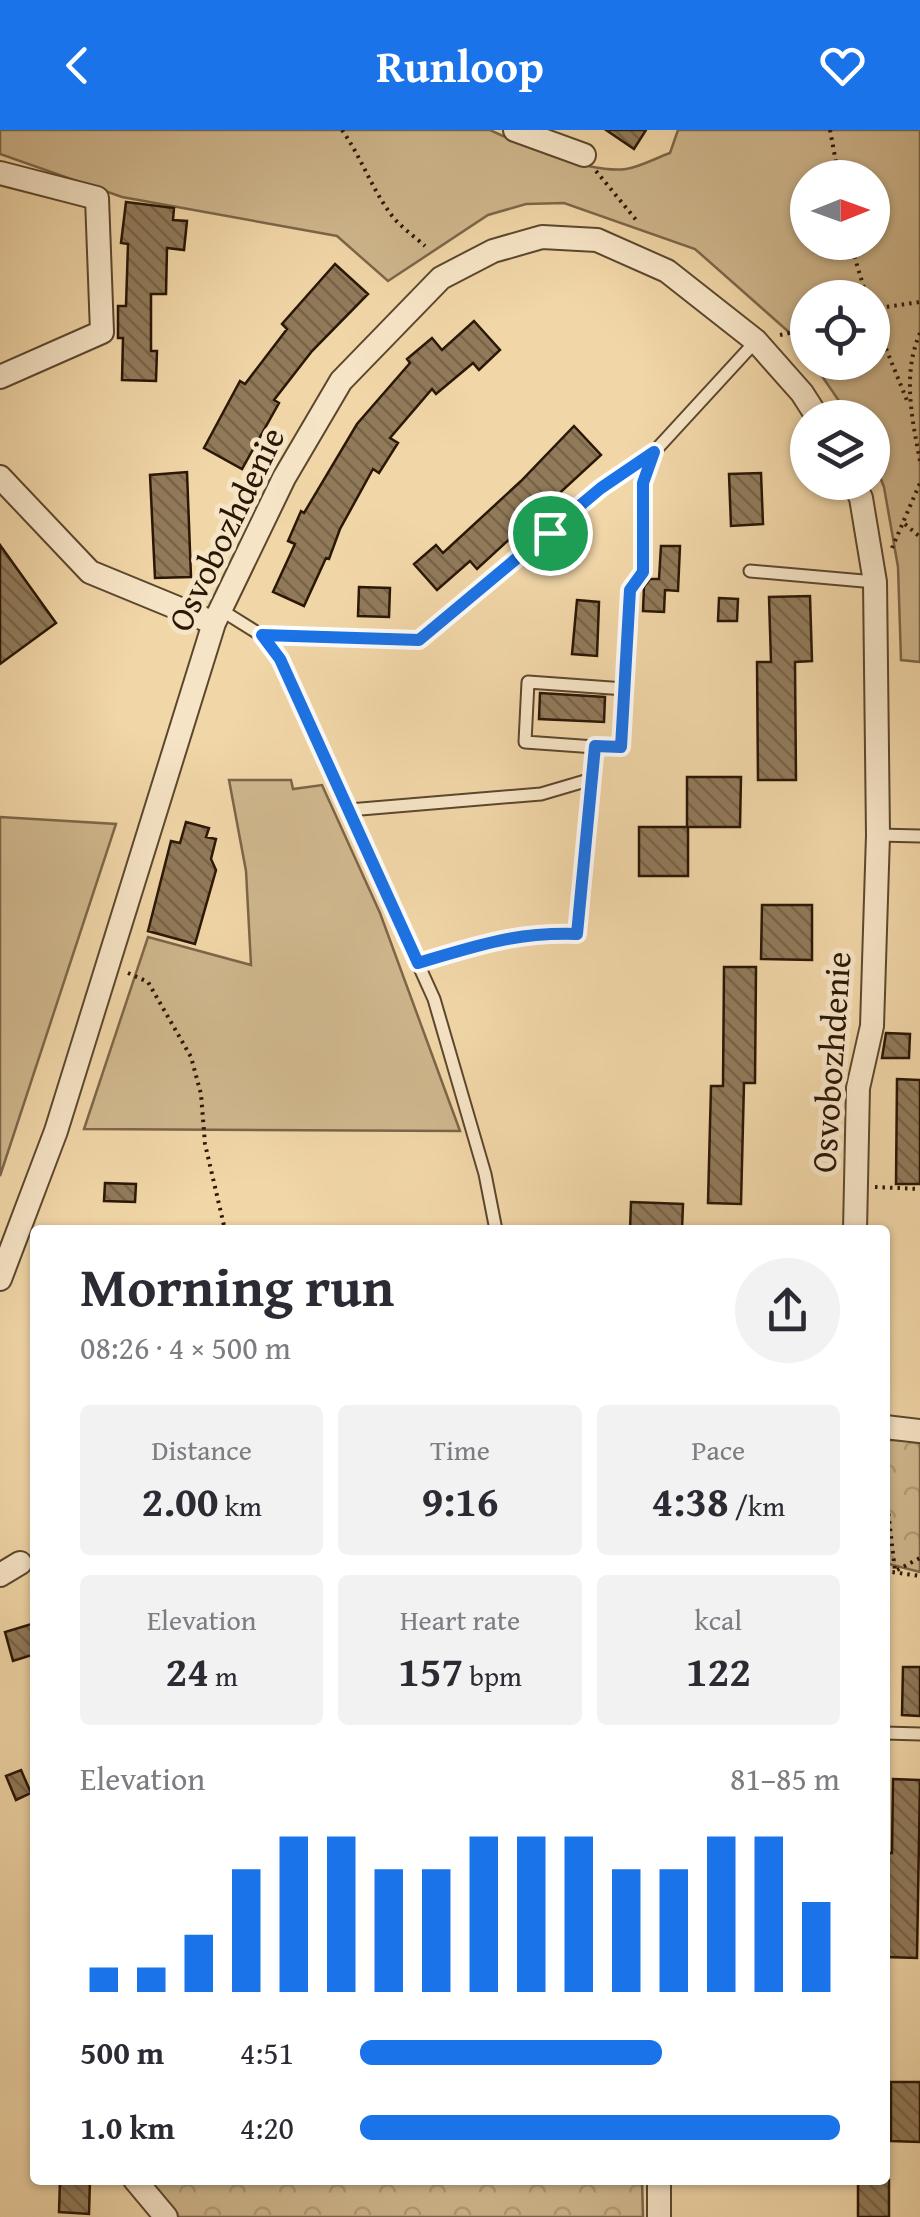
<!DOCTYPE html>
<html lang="en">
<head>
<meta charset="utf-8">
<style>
	body { margin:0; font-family:"Gentium Book Plus",serif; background:#f2f2f3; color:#2b2b33; height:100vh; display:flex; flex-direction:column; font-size:38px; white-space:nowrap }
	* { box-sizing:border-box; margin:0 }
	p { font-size:32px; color:#7c7c81 }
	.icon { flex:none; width:55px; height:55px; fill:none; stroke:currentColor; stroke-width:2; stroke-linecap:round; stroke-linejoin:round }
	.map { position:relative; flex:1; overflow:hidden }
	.panel { position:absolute; left:30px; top:1095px; width:860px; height:960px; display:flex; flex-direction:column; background:#fff; border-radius:10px; box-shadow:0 2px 8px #0004 }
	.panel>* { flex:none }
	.needle { width:65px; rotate:89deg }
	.controls { position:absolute; left:790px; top:30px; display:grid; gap:20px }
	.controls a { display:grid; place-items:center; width:100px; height:100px; border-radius:50%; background:#fff; box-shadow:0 2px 8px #0004; font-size:50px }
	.pin { position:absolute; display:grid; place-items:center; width:85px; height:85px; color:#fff; margin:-42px; border:5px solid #fff; border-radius:50%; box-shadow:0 2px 10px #0007 }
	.round { display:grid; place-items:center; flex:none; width:105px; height:105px; border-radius:52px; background:#f2f2f3 }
	.headline { display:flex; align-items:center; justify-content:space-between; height:170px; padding:0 50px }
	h1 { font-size:55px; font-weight:700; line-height:75px }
	.metrics { display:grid; grid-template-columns:repeat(3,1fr); gap:15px; height:170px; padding:10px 50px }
	.metrics div { display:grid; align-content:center; border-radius:10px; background:#f2f2f3; text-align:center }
	.metrics b { font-size:42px; font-weight:700 }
	.metrics small { font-size:28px; font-weight:400 }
	.metrics p { font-size:28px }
	.chart { height:280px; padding:20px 50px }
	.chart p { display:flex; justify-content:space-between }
	.chart svg { width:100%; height:180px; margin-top:10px; stroke:#1a73e8; stroke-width:6 }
	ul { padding:0 50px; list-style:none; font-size:32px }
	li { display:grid; grid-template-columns:160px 120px 1fr; align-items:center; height:75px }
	li i { height:25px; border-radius:12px; background:#1a73e8 }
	header { display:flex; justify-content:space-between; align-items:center; height:130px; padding:0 50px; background:#1a73e8; color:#fff; font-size:45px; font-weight:700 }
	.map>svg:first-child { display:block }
	.green { fill:#cfb68c; stroke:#7c6649; stroke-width:2.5; fill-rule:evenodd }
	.park { fill:url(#park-crowns); stroke:#7c6649; stroke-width:2.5 }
	.building { fill:url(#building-back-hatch); stroke:#2a1706; stroke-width:2.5 }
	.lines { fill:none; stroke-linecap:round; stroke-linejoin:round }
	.service-casing { stroke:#5c472e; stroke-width:15 }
	.minor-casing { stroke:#5c472e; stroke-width:26 }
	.path { stroke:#2a1706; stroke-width:4; stroke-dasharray:2.5 5; stroke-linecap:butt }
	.service { stroke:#f6e4c6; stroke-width:11 }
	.minor { stroke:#f6e4c6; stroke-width:22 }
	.route-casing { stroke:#fff; stroke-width:20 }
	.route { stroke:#1a73e8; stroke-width:12 }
	.labels { text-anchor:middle; stroke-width:10; stroke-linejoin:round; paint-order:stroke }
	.street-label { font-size:35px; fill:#2a1706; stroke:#f6e4c6 }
</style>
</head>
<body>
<header><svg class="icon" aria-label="back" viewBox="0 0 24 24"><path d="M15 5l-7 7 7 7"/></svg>Runloop<svg class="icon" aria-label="heart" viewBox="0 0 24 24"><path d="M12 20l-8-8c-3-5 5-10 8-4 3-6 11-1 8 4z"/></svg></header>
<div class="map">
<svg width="920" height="2087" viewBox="0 0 920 2087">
	<defs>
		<pattern id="park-crowns" width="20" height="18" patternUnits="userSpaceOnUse" patternTransform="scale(2.5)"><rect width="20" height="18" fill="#cfb68c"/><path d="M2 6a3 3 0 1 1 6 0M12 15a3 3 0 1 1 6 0" fill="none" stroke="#b29c77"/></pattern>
		<pattern id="building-back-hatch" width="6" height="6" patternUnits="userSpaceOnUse" patternTransform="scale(2.5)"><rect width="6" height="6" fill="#917a5a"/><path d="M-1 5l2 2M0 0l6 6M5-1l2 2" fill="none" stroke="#776348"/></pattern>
	</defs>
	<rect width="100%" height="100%" fill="#f1d6a7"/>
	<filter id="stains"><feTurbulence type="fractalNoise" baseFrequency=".002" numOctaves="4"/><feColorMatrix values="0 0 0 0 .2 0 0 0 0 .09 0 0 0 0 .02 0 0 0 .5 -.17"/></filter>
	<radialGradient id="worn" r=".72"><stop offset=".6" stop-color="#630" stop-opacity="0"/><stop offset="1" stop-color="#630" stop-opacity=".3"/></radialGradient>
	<path class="green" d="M 0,0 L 490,0 C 522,15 590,44 626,39 C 640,37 656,28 670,23 L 678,0 L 920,0 L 920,532 L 901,530 L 898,437 L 884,357 L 873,329 L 872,288 L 850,287 L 813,233 L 872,232 L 872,168 L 808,168 L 807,224 L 799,211 L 695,119 L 564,73 L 526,74 L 488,85 L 388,151 L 337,106 L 122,67 L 0,24 ZM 808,48 L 872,48 L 872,112 L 808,112 Z
		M 229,650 L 291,650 L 293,659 L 322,655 L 380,783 L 460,1001 L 84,999 L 148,807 L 251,835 L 246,741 Z
		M 0,687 L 116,694 L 0,1046 Z"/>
	<path class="park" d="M 885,1310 L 920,1310 L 920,1442 L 885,1433 Z
		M 150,2050 L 642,2050 L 643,2087 L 174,2087 Z"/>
	<path class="building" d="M 606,0 L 646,0 L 634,19 Z
		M 126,72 L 174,78 L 173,90 L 187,91 L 184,120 L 167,118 L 166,164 L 151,164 L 151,221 L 157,221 L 156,251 L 122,250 L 123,208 L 118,208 L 118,176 L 126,176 L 128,114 L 121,113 Z
		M 335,134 L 368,164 L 312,221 L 274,270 L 279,273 L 242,339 L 204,318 L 240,251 L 245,254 L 287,199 L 282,194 Z
		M 474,191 L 500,220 L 479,240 L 473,233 L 436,264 L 432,259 L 390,308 L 398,313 L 379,343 L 373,339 L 340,399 L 329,429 L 326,428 L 304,476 L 273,462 L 295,414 L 288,411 L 301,381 L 304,383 L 357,294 L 410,233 L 407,229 L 432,208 L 442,220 Z
		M 574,296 L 601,325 L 477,439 L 470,431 L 437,460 L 414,434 L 436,415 L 443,423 L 521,351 Z
		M 187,342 L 191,447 L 155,448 L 150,345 Z
		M 761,343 L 763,394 L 731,396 L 729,344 Z
		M 0,415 L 56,493 L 0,534 Z
		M 661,416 L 680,416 L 678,461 L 665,460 L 664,482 L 643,481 L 644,457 L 650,449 L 659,449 Z
		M 359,457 L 390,458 L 389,487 L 358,486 Z
		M 810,466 L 812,531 L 795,532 L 796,650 L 758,650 L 757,532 L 771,532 L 769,467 Z
		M 719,468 L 738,469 L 737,491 L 718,491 Z
		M 577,470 L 599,472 L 597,526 L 572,524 Z
		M 540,563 L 605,567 L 604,592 L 539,589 Z
		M 687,647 L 741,647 L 740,697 L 687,697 Z
		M 186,692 L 209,698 L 206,707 L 216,709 L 211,729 L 216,740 L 195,814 L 148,801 L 171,711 L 180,713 Z
		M 639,697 L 688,697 L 688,746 L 639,746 Z
		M 762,775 L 812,775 L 812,830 L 761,829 Z
		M 724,837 L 756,837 L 755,953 L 744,953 L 741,1074 L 708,1073 L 711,956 L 723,956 Z
		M 886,903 L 910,904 L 909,928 L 882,928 Z
		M 897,949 L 920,950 L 920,1054 L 896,1054 Z
		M 105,1053 L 136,1054 L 135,1072 L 104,1071 Z
		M 631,1072 L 683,1074 L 682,1100 L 630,1100 Z
		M 35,1493 L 35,1524 L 13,1531 L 5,1502 Z
		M 903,1537 L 920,1537 L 920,1586 L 902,1585 Z
		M 21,1640 L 31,1663 L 16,1670 L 6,1646 Z
		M 893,1649 L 920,1650 L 917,1828 L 885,1827 L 885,1723 L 892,1723 Z
		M 891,1952 L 920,1952 L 920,2012 L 891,2011 Z
		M 60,2050 L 90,2050 L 89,2084 L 59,2082 Z
		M 858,2050 L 889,2050 L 889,2087 L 858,2087 Z"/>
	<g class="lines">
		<g class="service-casing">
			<path id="service" d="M 750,441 L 875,452
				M 221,480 L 261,505 L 280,529 L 434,869 L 485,1044 L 496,1100
				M 261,505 L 419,510 L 601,358 L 654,322 L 756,211
				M 595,617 L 525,612 L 528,552 L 625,559
				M 349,680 L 541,664 L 592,649
				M 878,705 L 920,706
				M 418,833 C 477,816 514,802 577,804 L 595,617 L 621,617 L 631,460 L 643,442 L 643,353 L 654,322
				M 885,1603 L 920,1604"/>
		</g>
		<g class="minor-casing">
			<path id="minor" d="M 515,0 L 584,25
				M 0,43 L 97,68 L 102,202 L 0,247
				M 0,347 L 90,442 L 214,493
				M 853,352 L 861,368 L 875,452 L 878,705 L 872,896 L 858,958 L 855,1100
				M 0,1149 L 56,1001 L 214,493 L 284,348 L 341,251 L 441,148 L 493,121 L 542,107 L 597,110 L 667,141 L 756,211 L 802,263 L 818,288
				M 885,1297 L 920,1301
				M 0,1445 L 20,1433
				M 135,2050 L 166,2087
				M 659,2050 L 659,2087"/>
		</g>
		<path class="path" d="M 342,0 C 361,27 371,57 390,83 C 399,96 414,106 425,116
			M 830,0 L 839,48
			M 596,41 L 637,91
			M 850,112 L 867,168
			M 872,179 L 920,172
			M 872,184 L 908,273
			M 920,203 C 902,245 912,288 920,331
			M 780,205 L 808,199
			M 905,394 L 920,407
			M 892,418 L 920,353
			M 128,843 L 148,852 L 191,927 L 201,964 L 205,1014 L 225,1100
			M 875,1057 L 920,1059
			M 885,1354 L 895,1441 L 920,1428
			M 885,1441 L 920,1446"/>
		<use href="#service" class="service"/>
		<use href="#minor" class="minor"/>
	</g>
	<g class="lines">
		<g class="route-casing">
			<path id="route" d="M 654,322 L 643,353 L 643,442 L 630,460 L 621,617 L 595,616 L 577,804 C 514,802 477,816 418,833 L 280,529 L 262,505 L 419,510 L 601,358 Z"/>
		</g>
		<use href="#route" class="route"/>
	</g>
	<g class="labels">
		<g class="street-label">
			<text transform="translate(226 399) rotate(-64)" y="12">Osvobozhdenie</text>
			<text transform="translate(831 932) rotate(-86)" y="12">Osvobozhdenie</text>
		</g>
	</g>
	<rect width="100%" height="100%" filter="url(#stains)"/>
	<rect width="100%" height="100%" fill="url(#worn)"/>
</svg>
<div class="controls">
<a><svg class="needle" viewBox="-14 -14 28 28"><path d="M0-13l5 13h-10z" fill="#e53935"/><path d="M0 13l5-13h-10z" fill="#7c7c81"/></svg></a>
<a><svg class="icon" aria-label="locate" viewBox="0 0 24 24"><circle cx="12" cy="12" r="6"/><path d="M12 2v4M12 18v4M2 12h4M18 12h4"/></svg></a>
<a><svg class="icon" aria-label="layers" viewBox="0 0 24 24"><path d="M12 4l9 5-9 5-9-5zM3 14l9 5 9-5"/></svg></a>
</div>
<div class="pin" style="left:550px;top:403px;background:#1e9e55"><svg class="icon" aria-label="arrive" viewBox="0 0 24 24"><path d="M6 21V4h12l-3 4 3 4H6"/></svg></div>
<section class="panel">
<div class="headline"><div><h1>Morning run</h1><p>08:26 · 4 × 500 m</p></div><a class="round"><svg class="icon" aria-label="share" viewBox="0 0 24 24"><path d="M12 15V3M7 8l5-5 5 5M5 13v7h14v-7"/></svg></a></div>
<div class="metrics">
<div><p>Distance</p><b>2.00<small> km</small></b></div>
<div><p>Time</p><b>9:16</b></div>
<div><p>Pace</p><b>4:38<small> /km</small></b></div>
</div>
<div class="metrics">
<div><p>Elevation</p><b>24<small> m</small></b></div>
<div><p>Heart rate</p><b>157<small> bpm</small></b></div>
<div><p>kcal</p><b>122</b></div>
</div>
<div class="chart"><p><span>Elevation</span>81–85 m</p>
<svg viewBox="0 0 160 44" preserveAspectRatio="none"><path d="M5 44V38M15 44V38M25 44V30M35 44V14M45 44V6M55 44V6M65 44V14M75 44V14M85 44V6M95 44V6M105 44V6M115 44V14M125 44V14M135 44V6M145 44V6M155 44V22"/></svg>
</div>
<ul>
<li><b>500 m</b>4:51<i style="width:63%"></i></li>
<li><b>1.0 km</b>4:20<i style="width:100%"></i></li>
</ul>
</section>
</div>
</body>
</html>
